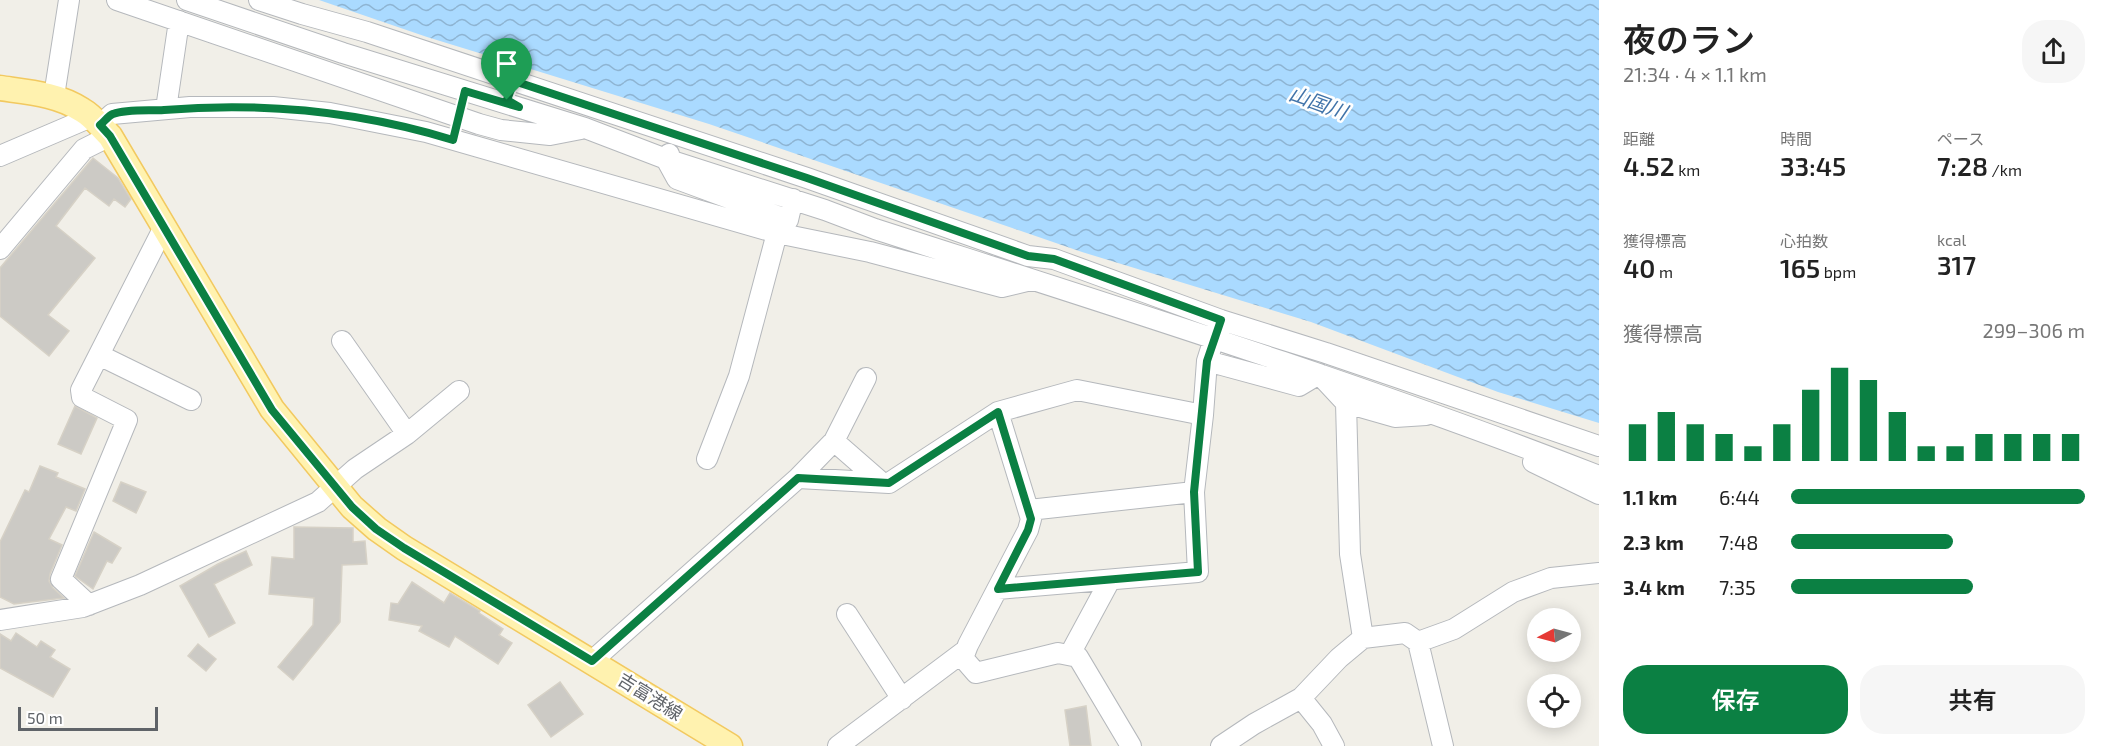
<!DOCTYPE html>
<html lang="ja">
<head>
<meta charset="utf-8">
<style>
	body { margin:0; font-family:"Exo 2","Noto Sans JP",sans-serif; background:#f6f6f6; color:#222; height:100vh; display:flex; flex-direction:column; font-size:22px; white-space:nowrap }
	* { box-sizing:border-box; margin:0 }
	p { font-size:20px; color:#767676 }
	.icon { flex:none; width:33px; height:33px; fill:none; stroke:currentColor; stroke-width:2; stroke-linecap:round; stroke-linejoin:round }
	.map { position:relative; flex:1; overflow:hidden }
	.drawer { display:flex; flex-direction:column; background:#fff; width:510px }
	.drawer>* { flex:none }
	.needle { width:39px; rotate:264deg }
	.controls { position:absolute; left:1527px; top:608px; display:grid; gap:12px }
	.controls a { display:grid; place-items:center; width:54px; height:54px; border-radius:50%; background:#fff; box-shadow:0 3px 15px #0003; font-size:30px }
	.scale { position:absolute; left:18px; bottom:15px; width:140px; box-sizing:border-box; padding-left:6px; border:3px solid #5f6368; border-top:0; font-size:16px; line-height:21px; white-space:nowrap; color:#5f6368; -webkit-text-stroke:4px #fff; paint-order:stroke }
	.pin { position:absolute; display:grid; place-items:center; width:51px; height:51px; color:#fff; margin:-62px -26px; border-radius:50% 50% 50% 0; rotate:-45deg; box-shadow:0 0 6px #0007 }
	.pin .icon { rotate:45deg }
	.round { display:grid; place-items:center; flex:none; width:63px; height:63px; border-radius:24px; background:#f6f6f6 }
	.summary { display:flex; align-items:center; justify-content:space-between; height:102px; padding:0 24px }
	h1 { font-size:33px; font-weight:600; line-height:45px }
	.stats { display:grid; grid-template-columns:repeat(3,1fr); gap:9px; height:102px; padding:6px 24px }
	.stats div { display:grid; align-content:center }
	.stats b { font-size:26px; font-weight:600 }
	.stats small { font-size:16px; font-weight:400 }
	.stats p { font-size:16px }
	.chart { height:168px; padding:12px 24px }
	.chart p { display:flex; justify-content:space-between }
	.chart svg { width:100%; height:108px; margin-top:6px; stroke:#0b8043; stroke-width:6 }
	.primary-button { display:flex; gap:12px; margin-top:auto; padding:12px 24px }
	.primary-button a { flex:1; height:69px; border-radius:24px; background:#0b8043; color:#fff; font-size:24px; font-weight:600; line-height:69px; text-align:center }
	.primary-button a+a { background:#f6f6f6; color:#222 }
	ul { padding:0 24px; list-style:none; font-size:20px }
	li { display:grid; grid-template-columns:96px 72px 1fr; align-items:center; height:45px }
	li i { height:15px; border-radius:8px; background:#0b8043 }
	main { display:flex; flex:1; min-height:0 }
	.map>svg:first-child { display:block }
	.water { fill:url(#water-waves) }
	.building { fill:#cccac5; stroke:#d6d1c6; stroke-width:1.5 }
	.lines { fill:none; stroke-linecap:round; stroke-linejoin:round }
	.minor-casing { stroke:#b5b8bc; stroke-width:22 }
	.major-casing { stroke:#f2c960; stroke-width:27 }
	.minor { stroke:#fff; stroke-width:20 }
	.major { stroke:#fff2af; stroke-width:24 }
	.route-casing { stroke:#fff; stroke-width:12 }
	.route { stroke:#0b8043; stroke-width:8 }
	.labels { text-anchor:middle; stroke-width:5; stroke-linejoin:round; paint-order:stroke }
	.street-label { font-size:18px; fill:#5f6368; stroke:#fff }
	.water-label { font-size:20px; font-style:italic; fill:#4174aa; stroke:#fff }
</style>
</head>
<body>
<main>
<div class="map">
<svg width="1599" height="746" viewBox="0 0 1599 746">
	<defs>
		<pattern id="water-waves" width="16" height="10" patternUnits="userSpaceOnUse" patternTransform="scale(1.5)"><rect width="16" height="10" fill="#aadaff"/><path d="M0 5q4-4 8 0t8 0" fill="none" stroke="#8eb4d2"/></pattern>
	</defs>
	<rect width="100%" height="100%" fill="#f1efe8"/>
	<path class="water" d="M 319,0 L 1599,0 L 1599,423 L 1498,392 L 1311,322 L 1082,252 L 709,124 L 427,37 Z"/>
	<path class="building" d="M 93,158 L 118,178 L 131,199 L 125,207 L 114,199 L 109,206 L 85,188 L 56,226 L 95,258 L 48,315 L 69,331 L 49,356 L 0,316 L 0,268 Z
		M 75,406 L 97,418 L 81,454 L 58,444 Z
		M 40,466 L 58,473 L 56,477 L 85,489 L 76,511 L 66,507 L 49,539 L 62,545 L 50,574 L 49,581 L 53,588 L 64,598 L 14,604 L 0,597 L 0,542 L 25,490 L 29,492 Z
		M 121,482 L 146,492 L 136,513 L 113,501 Z
		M 294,527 L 353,528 L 353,542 L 365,541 L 367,564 L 342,565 L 340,622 L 293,680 L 278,667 L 313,625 L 314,598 L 269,594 L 272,557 L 294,559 Z
		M 94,532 L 121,548 L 112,563 L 107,561 L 93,589 L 75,576 Z
		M 246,551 L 252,565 L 214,584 L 235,623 L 209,637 L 180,586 L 218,564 Z
		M 412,582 L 444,603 L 450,593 L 480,611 L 479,613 L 503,629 L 499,635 L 512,643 L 498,664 L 455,636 L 449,647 L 419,631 L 422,626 L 389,620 L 391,603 L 398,604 Z
		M 16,633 L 37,647 L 41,641 L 55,650 L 50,657 L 70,669 L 53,697 L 0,668 L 0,634 L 11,641 Z
		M 198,644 L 216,659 L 206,671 L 188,656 Z
		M 560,682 L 583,714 L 551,737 L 528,705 Z
		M 1086,706 L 1091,746 L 1070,746 L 1065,710 Z"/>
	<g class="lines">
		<g class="minor-casing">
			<path id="minor" d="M 117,0 L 479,124 L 501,130 L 550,135 L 581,129
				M 187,0 L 343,53 L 585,128 L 666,159 L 825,210 L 875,229 C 1117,307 1361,383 1599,476
				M 259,0 L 302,14 L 367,32 L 807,178 L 1028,256 L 1054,259 L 1221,320 L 1326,353 L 1599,446
				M 54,96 L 69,0
				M 166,109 L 179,21
				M 100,125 L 112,114 L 190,107 L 273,107 L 330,113 L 426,132 L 777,233 L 870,252 L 1002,287 L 1031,280
				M 669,154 L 666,159 L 677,179 L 788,220
				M 0,156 L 91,117
				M 0,249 L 84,149 L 110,136
				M 342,341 L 407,434
				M 99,355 L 191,400
				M 1207,361 L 1299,386 L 1319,374 L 1346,403 L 1395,417 L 1426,415
				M 1346,403 L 1350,554 L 1363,638
				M 998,412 L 1031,519 L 1028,530 L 968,645 L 963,658 L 976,673 L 1058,653 L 1078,657 L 1131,746
				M 834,441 L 881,482
				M 707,459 L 739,376 L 777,233 L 788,220 L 793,199
				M 1533,462 L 1599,494
				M 798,478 L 889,483 L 998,412 L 1077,390 L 1203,415 L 1207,361 L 1218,326
				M 1029,510 L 1194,492
				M 998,589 L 1198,572 L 1194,492 L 1203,415
				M 89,605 L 61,579 L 127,420 L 82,397 L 81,390 L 164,227
				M 847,614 L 902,699
				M 0,620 L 83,607 L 140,585 L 318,502 L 355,469 L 407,434 L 459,391
				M 1418,642 L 1443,746
				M 1070,654 L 1110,580
				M 592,661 L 798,478 L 834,441 L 866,378
				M 838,746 L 966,650
				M 1221,746 L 1254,724 L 1301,698
				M 1334,746 L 1322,724 L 1301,698 L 1339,658 L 1363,638 L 1405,633 L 1418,642 L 1454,629 L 1513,592 L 1551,578 L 1599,573"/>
		</g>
		<g class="major-casing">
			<path id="major" d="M 0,88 C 28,92 58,94 82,110 C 93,116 101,127 110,136 L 272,409 L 352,507 L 377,529 L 404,548 L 730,746"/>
		</g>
		<use href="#minor" class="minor"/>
		<use href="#major" class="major"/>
	</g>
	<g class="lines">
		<g class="route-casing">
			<path id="route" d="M 514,81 L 807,178 L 1028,256 L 1054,259 L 1221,320 L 1207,361 L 1194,492 L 1198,572 L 998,589 L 1028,530 L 1031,519 L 998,412 L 889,483 L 798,478 L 592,661 L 404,548 L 376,529 L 352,507 L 272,410 L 110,136 L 100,125 C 104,122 109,115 113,114 C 127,109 149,111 164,110 C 262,102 359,111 453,140 L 465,91 L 519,107 L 507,100 Z"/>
		</g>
		<use href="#route" class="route"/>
	</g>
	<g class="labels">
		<g class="street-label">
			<text transform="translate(650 697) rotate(32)" y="6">吉富港線</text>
		</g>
		<g class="water-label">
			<text transform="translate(1318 103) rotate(20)" y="7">山国川</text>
		</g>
	</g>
</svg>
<div class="controls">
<a><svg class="needle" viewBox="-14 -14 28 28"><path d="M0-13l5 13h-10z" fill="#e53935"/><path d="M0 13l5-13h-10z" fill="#767676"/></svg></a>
<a><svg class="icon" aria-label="locate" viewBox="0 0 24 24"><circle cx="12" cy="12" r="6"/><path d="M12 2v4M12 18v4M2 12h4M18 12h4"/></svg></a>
</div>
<div class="scale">50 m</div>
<div class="pin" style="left:507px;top:100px;background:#1e9e55"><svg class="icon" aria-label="arrive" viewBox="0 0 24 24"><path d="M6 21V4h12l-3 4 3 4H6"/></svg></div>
</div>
<section class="drawer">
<div class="summary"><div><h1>夜のラン</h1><p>21:34 · 4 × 1.1 km</p></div><a class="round"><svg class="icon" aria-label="share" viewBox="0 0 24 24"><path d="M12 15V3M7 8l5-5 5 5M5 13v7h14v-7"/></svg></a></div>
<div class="stats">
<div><p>距離</p><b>4.52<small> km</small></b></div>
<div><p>時間</p><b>33:45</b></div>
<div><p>ペース</p><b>7:28<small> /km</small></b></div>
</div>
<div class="stats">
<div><p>獲得標高</p><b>40<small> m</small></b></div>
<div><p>心拍数</p><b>165<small> bpm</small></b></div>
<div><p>kcal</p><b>317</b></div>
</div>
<div class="chart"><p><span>獲得標高</span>299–306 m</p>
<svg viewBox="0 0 160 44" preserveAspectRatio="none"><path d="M5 44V29M15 44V24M25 44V29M35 44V33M45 44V38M55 44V29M65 44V15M75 44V6M85 44V11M95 44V24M105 44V38M115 44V38M125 44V33M135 44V33M145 44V33M155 44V33"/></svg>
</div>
<ul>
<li><b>1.1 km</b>6:44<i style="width:100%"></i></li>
<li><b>2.3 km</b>7:48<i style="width:55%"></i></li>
<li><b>3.4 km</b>7:35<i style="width:62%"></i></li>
</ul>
<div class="primary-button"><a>保存</a><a>共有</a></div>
</section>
</main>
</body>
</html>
